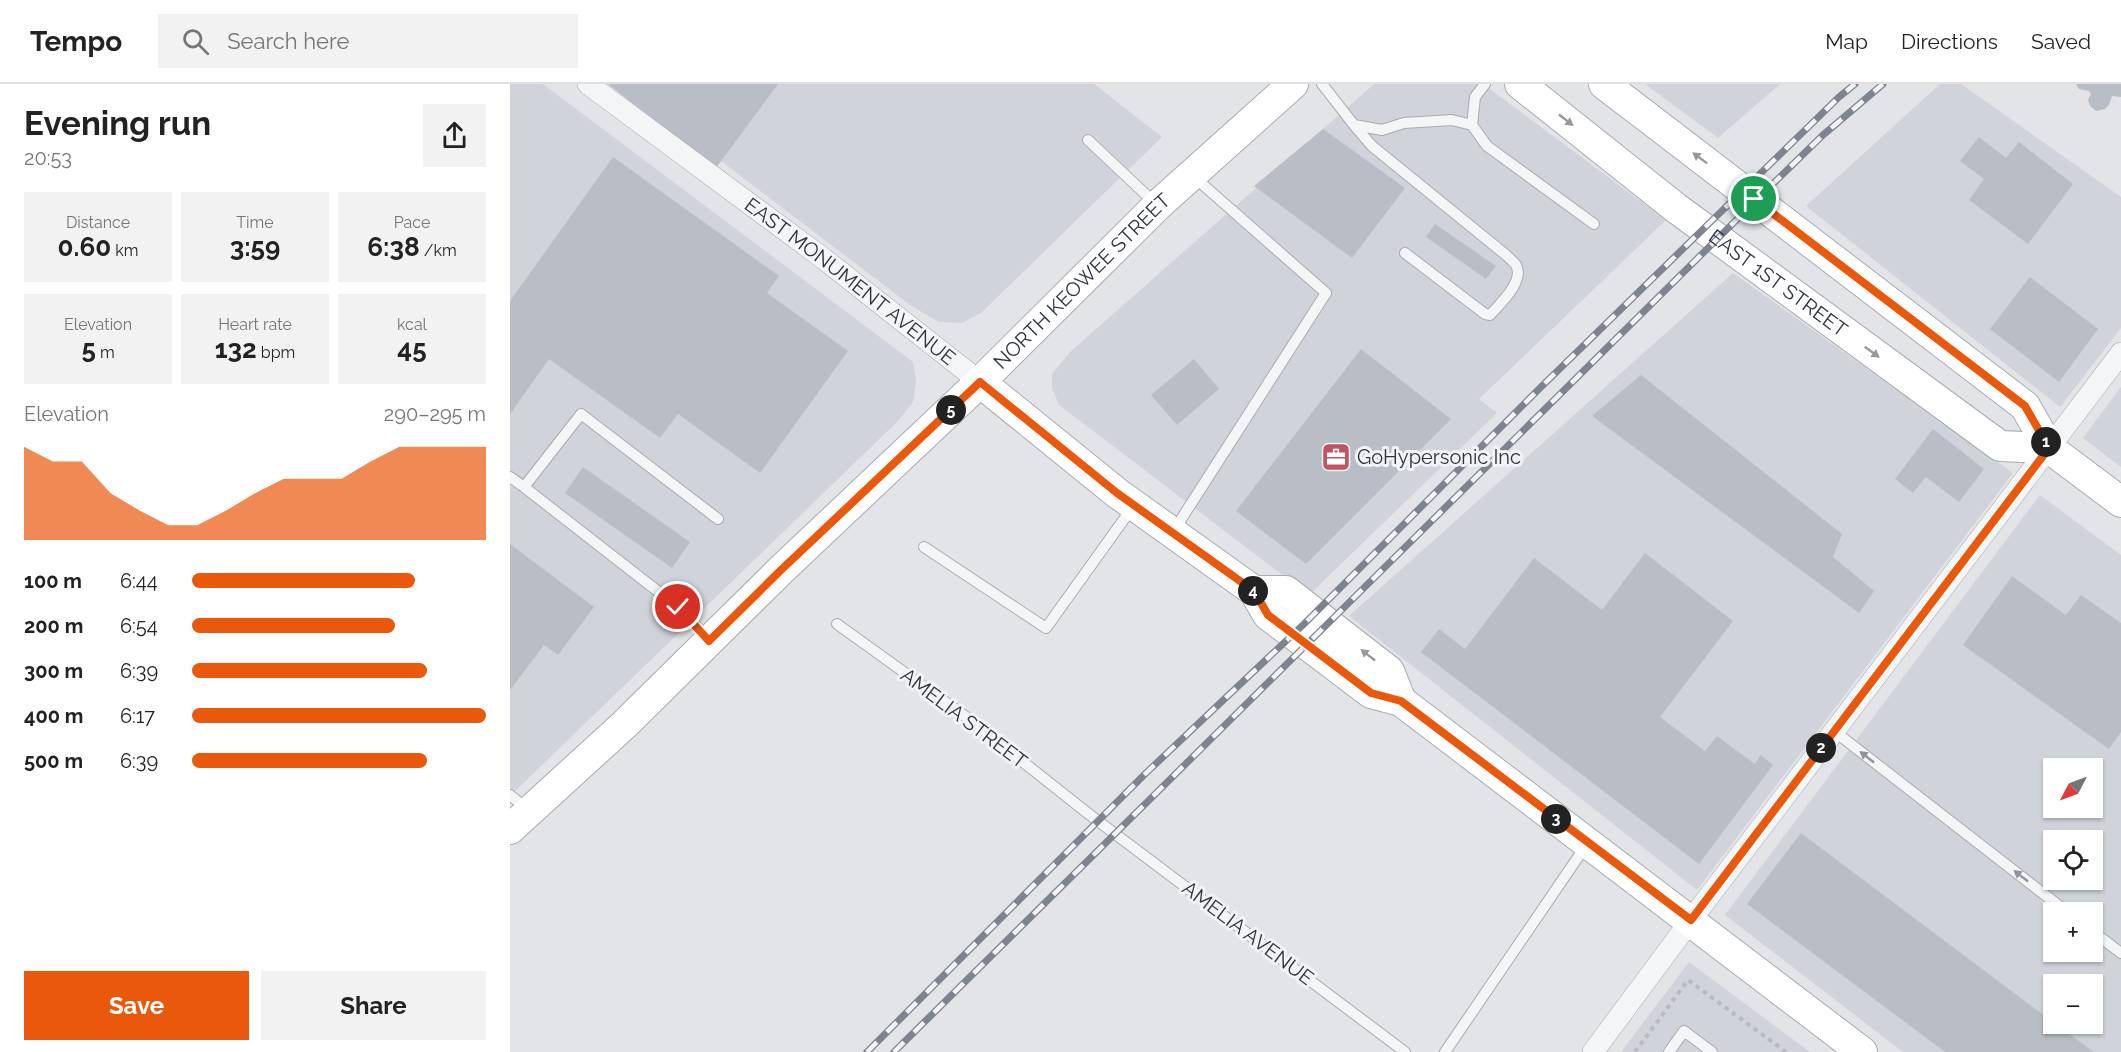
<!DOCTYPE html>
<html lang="en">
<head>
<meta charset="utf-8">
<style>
	body { margin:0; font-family:Raleway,sans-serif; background:#f2f2f2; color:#222; height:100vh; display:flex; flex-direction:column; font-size:22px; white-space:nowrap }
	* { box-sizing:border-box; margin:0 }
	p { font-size:20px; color:#767676 }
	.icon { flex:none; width:33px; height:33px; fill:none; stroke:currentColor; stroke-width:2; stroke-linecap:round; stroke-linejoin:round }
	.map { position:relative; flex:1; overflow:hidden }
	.side { display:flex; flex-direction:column; background:#fff; width:510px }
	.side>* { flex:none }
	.needle { width:39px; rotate:229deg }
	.fabs { position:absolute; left:1533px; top:674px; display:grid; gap:12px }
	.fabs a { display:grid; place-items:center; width:60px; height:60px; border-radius:0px; background:#fff; box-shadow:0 2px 4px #0004; font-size:30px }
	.pin { position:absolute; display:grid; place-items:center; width:51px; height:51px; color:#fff; margin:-26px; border:3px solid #fff; border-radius:50%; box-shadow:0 2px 6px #0007 }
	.km { position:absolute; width:30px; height:30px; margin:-15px; border-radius:50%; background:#222; color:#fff; font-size:16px; line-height:30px; text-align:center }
	.round { display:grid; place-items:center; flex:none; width:63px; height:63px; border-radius:0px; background:#f2f2f2 }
	.headline { display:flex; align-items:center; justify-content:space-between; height:102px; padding:0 24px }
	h1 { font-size:33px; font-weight:700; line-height:45px }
	.metrics { display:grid; grid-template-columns:repeat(3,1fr); gap:9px; height:102px; padding:6px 24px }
	.metrics div { display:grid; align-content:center; border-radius:0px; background:#f2f2f2; text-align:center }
	.metrics b { font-size:26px; font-weight:700 }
	.metrics small { font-size:16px; font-weight:400 }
	.metrics p { font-size:16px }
	.chart { height:168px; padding:12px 24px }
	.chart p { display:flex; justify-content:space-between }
	.chart svg { width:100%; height:108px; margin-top:6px; fill:#ea580c; opacity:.7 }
	.action { display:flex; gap:12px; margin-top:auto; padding:12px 24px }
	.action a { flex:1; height:69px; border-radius:0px; background:#ea580c; color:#fff; font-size:24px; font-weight:700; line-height:69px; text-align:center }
	.action a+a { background:#f2f2f2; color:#222 }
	ul { padding:0 24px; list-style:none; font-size:20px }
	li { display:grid; grid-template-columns:96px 72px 1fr; align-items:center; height:45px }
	li i { height:15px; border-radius:8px; background:#ea580c }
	header { display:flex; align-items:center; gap:36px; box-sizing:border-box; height:84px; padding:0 30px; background:#fff; border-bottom:2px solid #e0e0e0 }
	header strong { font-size:28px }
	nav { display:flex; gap:33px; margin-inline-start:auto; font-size:21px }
	.search { width:420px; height:54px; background:#f2f2f2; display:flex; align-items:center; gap:15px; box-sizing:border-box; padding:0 21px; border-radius:0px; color:#767676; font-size:22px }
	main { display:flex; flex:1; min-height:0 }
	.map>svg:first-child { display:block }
	.built { fill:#d0d3da; fill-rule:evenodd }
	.building { fill:#b9bdc5 }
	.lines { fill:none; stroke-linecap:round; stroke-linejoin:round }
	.lane-casing { stroke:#a8abb2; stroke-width:12 }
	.street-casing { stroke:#a8abb2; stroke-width:22 }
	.secondary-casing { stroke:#a8abb2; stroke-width:32 }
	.path { stroke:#b8bac0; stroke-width:4; stroke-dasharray:4.5 4.5; stroke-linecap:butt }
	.lane { stroke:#f4f5f7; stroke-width:10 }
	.street { stroke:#f4f5f7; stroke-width:21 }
	.secondary { stroke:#fff; stroke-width:30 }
	.rail-casing { stroke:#7d8490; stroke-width:7 }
	.rail { stroke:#f1f3f6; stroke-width:4.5; stroke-dasharray:14; stroke-linecap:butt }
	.oneway { fill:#96989e }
	.oneway2 { fill:#90949a }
	.route-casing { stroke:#fff; stroke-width:12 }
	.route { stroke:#ea580c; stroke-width:8 }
	.labels { text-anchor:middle; stroke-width:6; stroke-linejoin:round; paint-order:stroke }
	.street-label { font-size:20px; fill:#2c323e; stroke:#f1f3f6 }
	.poi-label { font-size:20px; fill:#2c323e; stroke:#f1f3f6; text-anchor:start }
</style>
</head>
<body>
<header>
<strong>Tempo</strong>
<div class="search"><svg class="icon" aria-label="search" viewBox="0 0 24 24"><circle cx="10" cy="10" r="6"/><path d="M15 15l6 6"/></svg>Search here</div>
<nav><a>Map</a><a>Directions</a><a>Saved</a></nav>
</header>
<main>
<section class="side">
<div class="headline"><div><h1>Evening run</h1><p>20:53</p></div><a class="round"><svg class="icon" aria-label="share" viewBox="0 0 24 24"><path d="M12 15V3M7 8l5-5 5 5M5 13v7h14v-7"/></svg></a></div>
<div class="metrics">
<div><p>Distance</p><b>0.60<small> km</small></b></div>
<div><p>Time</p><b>3:59</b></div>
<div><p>Pace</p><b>6:38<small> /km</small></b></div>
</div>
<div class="metrics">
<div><p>Elevation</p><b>5<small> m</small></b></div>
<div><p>Heart rate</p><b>132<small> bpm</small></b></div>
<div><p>kcal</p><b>45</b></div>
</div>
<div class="chart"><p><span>Elevation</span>290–295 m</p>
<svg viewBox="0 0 160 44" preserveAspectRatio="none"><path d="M0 44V6L10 12L20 12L30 25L40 32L50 38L60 38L70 32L80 25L90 19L100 19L110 19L120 12L130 6L140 6L150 6L160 6V44z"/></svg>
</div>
<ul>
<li><b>100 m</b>6:44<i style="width:76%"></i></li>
<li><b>200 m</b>6:54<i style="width:69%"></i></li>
<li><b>300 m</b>6:39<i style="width:80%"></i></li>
<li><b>400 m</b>6:17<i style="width:100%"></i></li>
<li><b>500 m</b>6:39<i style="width:80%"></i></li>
</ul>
<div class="action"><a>Save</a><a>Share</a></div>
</section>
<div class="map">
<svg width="1611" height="968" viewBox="0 0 1611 968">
	<rect width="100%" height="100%" fill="#e2e4e8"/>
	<path class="built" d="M 0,0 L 33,0 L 403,278 L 406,297 L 403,318 L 388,337 L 0,712 Z
		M 110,0 L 584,0 L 652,53 L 471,229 L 452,239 L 429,238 L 400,221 Z
		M 864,0 L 973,0 L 1156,136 L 969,315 L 987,329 L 799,511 L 549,321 L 542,304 L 542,290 L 560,268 Z
		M 1135,0 L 1270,0 L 1208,54 Z
		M 1430,0 L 1451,0 L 1611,113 L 1611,244 L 1550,323 L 1296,122 Z
		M 1223,189 L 1503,389 L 1187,806 L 839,532 Z
		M 1611,303 L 1611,383 L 1573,354 Z
		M 1530,411 L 1611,471 L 1611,968 L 1393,968 L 1215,831 ZM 1544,684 L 1582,684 L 1582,723 L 1544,723 ZM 1544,756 L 1582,756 L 1582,795 L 1544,795 ZM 1544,828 L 1582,828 L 1582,867 L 1544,867 ZM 1544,900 L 1582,900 L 1582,939 L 1544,939 Z
		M 1179,878 L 1300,968 L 1111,968 Z"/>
	<path class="building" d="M 98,0 L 268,0 L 206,84 Z
		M 1566,0 L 1611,0 L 1611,13 L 1602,12 L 1599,21 L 1595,25 L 1586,27 L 1580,22 L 1578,16 L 1581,10 L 1579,7 L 1569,5 Z
		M 813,45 L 895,104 L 842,174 L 744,102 Z
		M 1469,53 L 1496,74 L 1509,58 L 1563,100 L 1518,160 L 1459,116 L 1474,95 L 1450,77 Z
		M 103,73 L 269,192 L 257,209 L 338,267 L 250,389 L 168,330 L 150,354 L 39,275 L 0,330 L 0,217 Z
		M 925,140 L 986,182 L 976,195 L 916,153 Z
		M 1520,193 L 1588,245 L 1549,298 L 1480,245 Z
		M 851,265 L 941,335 L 796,480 L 726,427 Z
		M 684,275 L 709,305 L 667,341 L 641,311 Z
		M 1131,291 L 1332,450 L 1323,473 L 1364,507 L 1349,529 L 1082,332 Z
		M 1423,345 L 1474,385 L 1449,418 L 1416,393 L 1403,409 L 1385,395 Z
		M 73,383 L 180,458 L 162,484 L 55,409 Z
		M 0,460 L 84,523 L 48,571 L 34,561 L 0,606 Z
		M 1135,469 L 1223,537 L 1150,633 L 1195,667 L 1207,652 L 1245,680 L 1251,671 L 1263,681 L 1189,780 L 911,568 L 929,545 L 955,565 L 1024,474 L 1092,526 Z
		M 1502,492 L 1556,531 L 1571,511 L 1611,539 L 1611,648 L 1599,665 L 1453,561 Z
		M 1291,749 L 1544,939 L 1584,968 L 1435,968 L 1237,820 Z"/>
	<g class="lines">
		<g class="lane-casing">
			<path id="lane" d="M 812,0 L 844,41 L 872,46 L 894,39 L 942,36 L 962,41
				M 975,0 L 965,13 L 962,41 L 977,62 L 1084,140
				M 844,41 L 862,62 L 996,171 C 999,174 1004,178 1006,181 C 1015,197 990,220 980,231 L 975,230 L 895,169
				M 578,56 L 647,121
				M 0,393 L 14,403 L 71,330 L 208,435
				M 14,403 L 168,523 L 199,556
				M 663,448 L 816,209 L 683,92
				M 414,463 L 536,544 L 622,424
				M 327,540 L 455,632 L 580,731 L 895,968
				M 1324,647 L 1557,828
				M 0,711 L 18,726
				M 1582,847 L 1611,869
				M 935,968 L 1077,760
				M 1159,968 L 1174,947 L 1202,968"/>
		</g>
		<g class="street-casing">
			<g id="street">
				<path id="s1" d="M 78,0 L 314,175 L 470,298"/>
				<path d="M 1083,968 L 1181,836 L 1611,269"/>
			</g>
		</g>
		<g class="secondary-casing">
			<g id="secondary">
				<path id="s2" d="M 1010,0 L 1166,124 L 1490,362 L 1539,364"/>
				<path d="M 1094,0 L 1515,322 L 1539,364 L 1611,418"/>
				<path d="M 470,298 L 607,409 L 744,507 L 758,531 L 861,609 L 891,617 L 1352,968"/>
				<path d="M 744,507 L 776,507 L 879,587 L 891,617"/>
				<path id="s3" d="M 0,745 L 115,640 L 271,486 L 470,298 L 648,121 L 783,0"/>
			</g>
		</g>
		<path class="path" d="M 1125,968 L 1178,896 L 1276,968"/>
		<use href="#lane" class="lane"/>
		<use href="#street" class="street"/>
		<use href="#secondary" class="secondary"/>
		<g class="rail-casing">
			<path id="rail" d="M 357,968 L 636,689 L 794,540 L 1032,302 L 1329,13 L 1345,0
				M 384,968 L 1275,88 L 1313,51 L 1373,0"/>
		</g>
		<use href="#rail" class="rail"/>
	</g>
	<defs><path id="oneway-solid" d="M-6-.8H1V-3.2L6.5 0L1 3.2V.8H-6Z" transform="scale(1.5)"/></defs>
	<g class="oneway">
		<use href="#oneway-solid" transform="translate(1056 36) rotate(38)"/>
		<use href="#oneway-solid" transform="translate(1190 74) rotate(-143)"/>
		<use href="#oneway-solid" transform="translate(1362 268) rotate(36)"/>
		<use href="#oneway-solid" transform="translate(858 571) rotate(-142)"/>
	</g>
	<g class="oneway2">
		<use href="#oneway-solid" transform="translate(1357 673) rotate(-142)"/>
		<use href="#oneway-solid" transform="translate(1511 792) rotate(-142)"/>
	</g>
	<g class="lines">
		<g class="route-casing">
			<path id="route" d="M 168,523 L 199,557 L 271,486 L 470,298 L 607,409 L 744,507 L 758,531 L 861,609 L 891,617 L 1181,836 L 1539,364 L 1515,322 L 1244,115"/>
		</g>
		<use href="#route" class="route"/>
	</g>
	<defs>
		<g id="office-square" transform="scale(1.5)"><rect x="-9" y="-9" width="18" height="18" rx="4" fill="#bf5563" stroke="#f1f3f6"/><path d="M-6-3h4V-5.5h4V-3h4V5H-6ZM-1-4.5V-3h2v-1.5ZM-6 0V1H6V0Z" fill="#fff"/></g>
	</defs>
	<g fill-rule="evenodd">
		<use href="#office-square" x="826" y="373"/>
	</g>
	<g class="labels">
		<g class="street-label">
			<text dy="7" stroke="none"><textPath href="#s3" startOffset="792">NORTH KEOWEE STREET</textPath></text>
			<text dy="7" stroke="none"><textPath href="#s1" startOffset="328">EAST MONUMENT AVENUE</textPath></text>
			<text dy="7" stroke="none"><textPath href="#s2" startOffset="326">EAST 1ST STREET</textPath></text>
			<text transform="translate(454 634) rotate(37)" y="7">AMELIA STREET</text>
			<text transform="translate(738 849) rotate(37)" y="7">AMELIA AVENUE</text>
		</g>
		<g class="poi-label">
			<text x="847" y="380">GoHypersonic Inc</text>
		</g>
	</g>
</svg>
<div class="fabs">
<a><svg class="needle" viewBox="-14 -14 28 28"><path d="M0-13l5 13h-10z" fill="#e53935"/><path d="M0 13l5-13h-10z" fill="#767676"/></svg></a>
<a><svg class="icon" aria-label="locate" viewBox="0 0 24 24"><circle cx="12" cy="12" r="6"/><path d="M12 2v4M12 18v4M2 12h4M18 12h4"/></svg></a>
<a>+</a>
<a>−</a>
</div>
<div class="pin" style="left:1244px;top:115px;background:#1e9e55"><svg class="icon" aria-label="arrive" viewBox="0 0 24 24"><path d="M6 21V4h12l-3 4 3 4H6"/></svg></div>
<div class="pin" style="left:168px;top:523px;background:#d93025"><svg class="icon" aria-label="check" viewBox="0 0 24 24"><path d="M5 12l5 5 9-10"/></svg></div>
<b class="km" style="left:1536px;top:358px">1</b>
<b class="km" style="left:1311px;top:664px">2</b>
<b class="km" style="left:1046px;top:735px">3</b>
<b class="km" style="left:743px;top:507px">4</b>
<b class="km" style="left:441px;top:326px">5</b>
</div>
</main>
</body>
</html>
